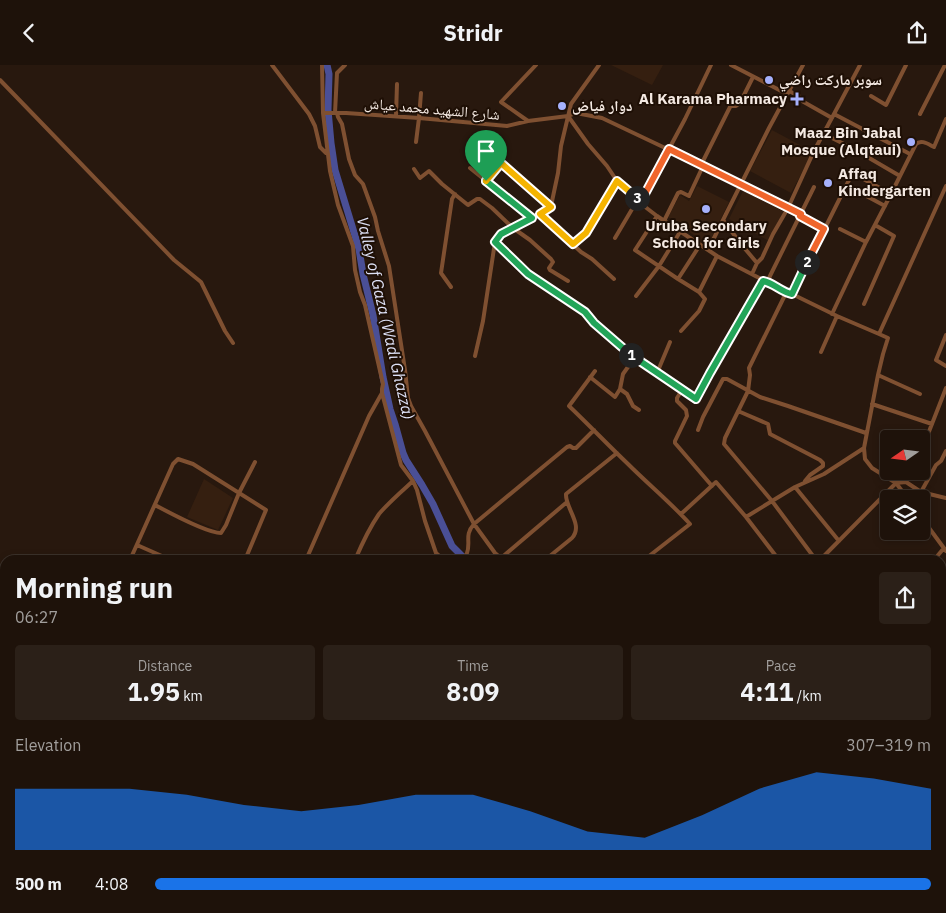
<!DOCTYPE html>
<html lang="en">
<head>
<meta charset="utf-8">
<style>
	body { margin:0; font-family:"IBM Plex Sans","Noto Naskh Arabic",sans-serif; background:#2b2018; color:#f1f3f6; height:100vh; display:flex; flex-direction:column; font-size:19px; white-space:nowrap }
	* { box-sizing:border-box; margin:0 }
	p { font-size:16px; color:#a19e9c }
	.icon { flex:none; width:28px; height:28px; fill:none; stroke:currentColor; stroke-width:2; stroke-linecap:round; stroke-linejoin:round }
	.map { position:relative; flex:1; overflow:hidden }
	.side { position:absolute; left:0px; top:490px; width:946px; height:359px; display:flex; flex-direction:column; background:#1e120a; border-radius:15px 15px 0 0; box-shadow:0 2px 8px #0003,0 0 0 1px #3c322b }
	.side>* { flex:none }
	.needle { width:32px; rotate:256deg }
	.buttons { position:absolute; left:880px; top:365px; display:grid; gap:10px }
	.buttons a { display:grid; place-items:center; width:50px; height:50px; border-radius:5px; background:#1e120a; box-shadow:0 2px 8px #0003,0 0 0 1px #3c322b; font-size:25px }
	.pin { position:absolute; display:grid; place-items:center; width:42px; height:42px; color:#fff; margin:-51px -21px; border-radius:50% 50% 50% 0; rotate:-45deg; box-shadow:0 0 5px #0007 }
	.pin .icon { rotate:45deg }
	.km { position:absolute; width:25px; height:25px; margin:-12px; border-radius:50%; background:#222; color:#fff; font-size:14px; line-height:25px; text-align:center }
	.round { display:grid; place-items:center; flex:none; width:52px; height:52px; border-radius:5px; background:#2b2018 }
	.headline { display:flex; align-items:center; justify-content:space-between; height:85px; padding:0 15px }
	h1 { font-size:28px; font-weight:800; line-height:38px }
	.metrics { display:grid; grid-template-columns:repeat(3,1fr); gap:8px; height:85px; padding:5px 15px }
	.metrics div { display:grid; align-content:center; border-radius:5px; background:#2b2018; text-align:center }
	.metrics b { font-size:25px; font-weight:800 }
	.metrics small { font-size:14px; font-weight:400 }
	.metrics p { font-size:14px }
	.chart { height:140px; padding:10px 15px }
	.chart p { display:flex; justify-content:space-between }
	.chart svg { width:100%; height:90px; margin-top:5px; fill:#1a73e8; opacity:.7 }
	ul { padding:0 15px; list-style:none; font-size:16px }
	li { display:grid; grid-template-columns:80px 60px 1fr; align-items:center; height:38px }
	li i { height:12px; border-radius:6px; background:#1a73e8 }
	header { display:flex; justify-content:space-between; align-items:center; height:65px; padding:0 15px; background:#1e120a; font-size:22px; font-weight:800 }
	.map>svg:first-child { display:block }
	.built { fill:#351f10 }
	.green { fill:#22254d }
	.water { fill:#4a4f96; stroke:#7d7dad }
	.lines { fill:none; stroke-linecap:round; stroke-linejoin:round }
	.river { stroke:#4a4f96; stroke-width:7 }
	.street { stroke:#7f5031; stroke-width:4 }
	.secondary { stroke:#b86c37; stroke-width:5 }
	.split-1-casing { stroke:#fff; stroke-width:10 }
	.split-2-casing { stroke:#fff; stroke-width:10 }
	.split-3-casing { stroke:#fff; stroke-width:10 }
	.split-4-casing { stroke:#fff; stroke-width:10 }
	.split-1 { stroke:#22a559; stroke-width:6 }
	.split-2 { stroke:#22a559; stroke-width:6 }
	.split-3 { stroke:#f0652b; stroke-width:6 }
	.split-4 { stroke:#f5b400; stroke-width:6 }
	.poi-dot { fill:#a6b1fc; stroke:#1e0f05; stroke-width:2 }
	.labels { text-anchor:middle; stroke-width:4; stroke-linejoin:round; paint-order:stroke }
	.poi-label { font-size:15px; font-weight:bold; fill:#f4e9e2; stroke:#1e0f05; text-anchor:start }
	.street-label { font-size:15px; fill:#f4e9e2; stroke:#1e0f05 }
	.water-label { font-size:16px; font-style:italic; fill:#dee1f6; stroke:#1e0f05 }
</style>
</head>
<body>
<header><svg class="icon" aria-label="back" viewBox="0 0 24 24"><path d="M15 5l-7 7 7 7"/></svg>Stridr<svg class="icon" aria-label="share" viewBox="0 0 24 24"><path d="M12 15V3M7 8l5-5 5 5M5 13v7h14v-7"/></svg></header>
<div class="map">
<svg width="946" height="848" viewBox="0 0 946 848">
	<rect width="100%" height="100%" fill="#28180e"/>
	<path class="built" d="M 611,0 L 663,0 L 652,20 Z
		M 772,65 L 813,87 L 791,128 L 750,106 Z
		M 697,121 L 729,137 L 707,182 L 694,174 L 695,171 L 668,152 L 680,130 L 689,136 Z
		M 745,122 L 786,142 L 769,176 L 729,154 Z
		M 204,414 L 233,433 L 218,465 L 187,452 Z"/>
	<path class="green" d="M 651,844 L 708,844 L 709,848 L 654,848 Z"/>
	<path class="water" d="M 0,590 L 5,592 L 5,844 L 557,844 L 566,848 L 0,848 Z
		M 720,844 L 755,844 L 756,848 L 717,848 L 717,846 Z"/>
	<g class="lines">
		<path class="river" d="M 327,0 L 329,9 L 328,45 L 331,78 L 335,105 L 359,184 L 363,209 L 373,250 L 383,312 L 390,344 L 395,359 L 403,388 L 406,395 L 422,420 L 433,439 L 452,481 L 466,495
			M 661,844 L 663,848"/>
		<path class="street" d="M 272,0 L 309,49 L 315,61 L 320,82 L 326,88
			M 322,0 L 323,48 L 330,106 L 338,140 L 353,181 L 355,205 L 360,227 L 365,240 L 383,319 L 382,324 L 382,328
			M 731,0 L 787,29
			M 0,15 L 174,195 L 201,217 L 225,266 L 233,278
			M 789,26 L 799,31 L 802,36 L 832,53
			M 871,31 L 886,40 L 906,0
			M 323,48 L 346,48 L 419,53 L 507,61 L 528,56 L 568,51 L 576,48 L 602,53 L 701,100 L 801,149
			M 335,48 L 337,8 L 345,0
			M 337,48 L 338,52 L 342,59 L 349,94 L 355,110 L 363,119 L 375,152 L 378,166 L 389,201 L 405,305 L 408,333 L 411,341 L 425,366 L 474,459 L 495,488 L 503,495
			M 834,49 L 860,0
			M 920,49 L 945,0
			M 396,51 L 397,19
			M 568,51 L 588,79 L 607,101 L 617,116 L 638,134 L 640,138 L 657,151 L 717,191 L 767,217 L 786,228 L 792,229 L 837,251 L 879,269
			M 528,56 L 501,37 L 536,0
			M 824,69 L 852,83 L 900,111
			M 416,77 L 419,53 L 421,28
			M 489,88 L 551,141
			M 701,100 L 730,42 L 731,41 L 736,41 L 740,38 L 753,12
			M 470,103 L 532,153
			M 414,104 L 420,113 L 429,106 L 442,119 L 468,140 L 477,134 L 480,134 L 492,143 L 513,163 L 530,175 L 551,194 L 553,197 L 549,203 L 550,205 L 568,216
			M 486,116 L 501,98
			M 859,127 L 885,141
			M 891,129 L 916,79 C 921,74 928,79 934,82 L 946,54
			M 640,138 L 685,54 L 711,0
			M 540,149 L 581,187 L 592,194 L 614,214
			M 657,151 L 635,185 L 678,214 L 699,227
			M 800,151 L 824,164
			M 723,155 L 741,179 L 757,198
			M 664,156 L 678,128 L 681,127 L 689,131 L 703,101
			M 840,164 L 866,177
			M 615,173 L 638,134
			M 495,177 L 529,209 L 585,247 L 594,258 L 635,292 L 623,309 L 620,324 L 615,332 L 590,312
			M 573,179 L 586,168 L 617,116
			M 708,185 L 769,63 L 803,0
			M 752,209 L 757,198 L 762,193 L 773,169 L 788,143 L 814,86 L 834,49 L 910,89
			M 678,214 L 700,180
			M 767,217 L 814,122
			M 451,222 L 441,208 L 452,134 L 455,129
			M 786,228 L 749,303 L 750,310 L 748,326 L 725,373 L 724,379 L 772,436 L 816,495
			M 792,229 L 852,109 L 856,110 L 891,129 L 866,177 L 832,249
			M 636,231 L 659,201 L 680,167
			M 864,239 L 894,171 L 875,160
			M 681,266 L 699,246 L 705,234 L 699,227 L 717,191
			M 946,270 L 936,295 L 946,301
			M 821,287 L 837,251
			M 475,291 L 483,256 L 495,177 L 501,169 L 540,149 L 551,141 L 558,108 L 561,81 L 571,39 L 599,0
			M 635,292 L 697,334 L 710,308 L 763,215
			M 595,306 L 569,341 C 589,360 608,380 628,399 C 648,419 670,437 690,459 L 644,495
			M 657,308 L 670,277
			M 878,310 L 920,329
			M 620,324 L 627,329 L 633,341 L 639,345
			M 682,325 L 677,333 L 677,336 L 686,345 L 687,351 L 675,376 L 675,378 L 712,421
			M 872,339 L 932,359
			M 738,346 L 768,359 L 770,369 L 820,395 L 823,398 L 823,401 L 810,410 L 805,416
			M 698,365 L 703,352 L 723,314 L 727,314 L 760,332 L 788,341 L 866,368
			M 921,387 L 946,323
			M 912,406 L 906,417 L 896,418 L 872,403 L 865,394 L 864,383 L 878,310 L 883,289 L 888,273 L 879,269 L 946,121
			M 906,417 L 921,427 L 946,433
			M 795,422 L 839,476
			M 921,427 L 936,400 L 941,396 L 946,386
			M 155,440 C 168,447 208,468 221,468 L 226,460 L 239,428 L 255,397
			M 681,449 L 716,417 L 746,452 L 779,495
			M 746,452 L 795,422 L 824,409 L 864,383
			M 921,452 L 946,486
			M 137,480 L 171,495
			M 501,493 L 567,437
			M 130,495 L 173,399 L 178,394 L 193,399 L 266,445 L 245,495
			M 306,495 L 369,351 L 382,328 L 401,400 L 413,416 L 417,425 L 425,456 L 436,488 L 444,495
			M 355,495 C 361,481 370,462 379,449 C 389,437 402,426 413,416
			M 463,495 C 463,494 467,489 467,488 C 471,477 464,470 474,459 L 567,382 L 570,381 L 573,383 L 576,383 L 594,365
			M 545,495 L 572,473 C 584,460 565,443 566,429 L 617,388
			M 820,495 L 896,418 L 908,434
			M 934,495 L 944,483
			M 941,542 L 946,536
			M 941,584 L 946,586
			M 941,691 L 946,681
			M 941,786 L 946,781
			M 941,795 L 946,805
			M 759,844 L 760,848
			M 768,848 L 774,844
			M 860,848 L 864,844"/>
		<path class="secondary" d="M 0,545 L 5,547
			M 0,552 L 5,555
			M 608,844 L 616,848"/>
	</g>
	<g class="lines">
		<g class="split-1-casing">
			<path id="split-1" d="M 486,116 L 532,153 L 501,169 L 495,177 L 528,209 L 585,247 L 594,258 L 631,290"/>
		</g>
		<g class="split-2-casing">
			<path id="split-2" d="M 631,290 L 696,334 L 710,308 L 763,216 C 774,218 781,227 792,229 L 807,197"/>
		</g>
		<g class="split-3-casing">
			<path id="split-3" d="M 637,133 L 640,138 L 669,84 L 801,149 L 800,151 L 824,164 L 807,197"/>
		</g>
		<g class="split-4-casing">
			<path id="split-4" d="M 486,116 L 501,98 L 551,142 L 540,149 L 573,179 L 586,168 L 617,116 L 637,133"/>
		</g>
		<use href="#split-1" class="split-1"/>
		<use href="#split-2" class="split-2"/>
		<use href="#split-3" class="split-3"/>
		<use href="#split-4" class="split-4"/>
	</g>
	<g class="poi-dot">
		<circle cx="769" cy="15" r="5"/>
		<path d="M794.5 26.5h5v5h5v5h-5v5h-5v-5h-5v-5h5z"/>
		<circle cx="562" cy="41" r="5"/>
		<circle cx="911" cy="77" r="5"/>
		<circle cx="828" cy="118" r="5"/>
		<circle cx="706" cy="144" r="5"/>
	</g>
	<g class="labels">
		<g class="poi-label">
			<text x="779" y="20">سوبر ماركت راضي</text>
			<text x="787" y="39" text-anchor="end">Al Karama Pharmacy</text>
			<text x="572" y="46">دوار فياض</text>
			<text x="901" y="73" text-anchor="end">Maaz Bin Jabal<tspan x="901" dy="17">Mosque (Alqtaui)</tspan></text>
			<text x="838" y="114">Affaq<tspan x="838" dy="17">Kindergarten</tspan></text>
			<text x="706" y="166" text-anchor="middle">Uruba Secondary<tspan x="706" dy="17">School for Girls</tspan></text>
		</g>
		<g class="street-label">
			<text transform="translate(432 44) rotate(5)" y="5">شارع الشهيد محمد عياش</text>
		</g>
		<g class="water-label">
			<text transform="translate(386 253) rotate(77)" y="6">Valley of Gaza (Wadi Ghazza)</text>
		</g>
	</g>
</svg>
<div class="buttons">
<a><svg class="needle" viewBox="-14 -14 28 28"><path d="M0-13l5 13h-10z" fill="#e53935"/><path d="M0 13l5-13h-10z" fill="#a19e9c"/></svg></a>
<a><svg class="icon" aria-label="layers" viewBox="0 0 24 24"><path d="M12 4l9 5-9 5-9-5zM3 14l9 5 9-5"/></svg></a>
</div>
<div class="pin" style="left:486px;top:116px;background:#1e9e55"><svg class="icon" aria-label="arrive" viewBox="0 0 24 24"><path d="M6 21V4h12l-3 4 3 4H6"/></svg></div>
<b class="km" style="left:631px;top:290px">1</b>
<b class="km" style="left:807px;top:197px">2</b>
<b class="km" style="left:637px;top:133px">3</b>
<section class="side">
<div class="headline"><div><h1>Morning run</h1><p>06:27</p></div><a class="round"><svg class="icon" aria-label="share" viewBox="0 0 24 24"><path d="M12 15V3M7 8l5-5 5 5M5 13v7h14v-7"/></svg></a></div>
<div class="metrics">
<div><p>Distance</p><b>1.95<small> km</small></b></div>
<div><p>Time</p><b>8:09</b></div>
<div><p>Pace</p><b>4:11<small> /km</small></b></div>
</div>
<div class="chart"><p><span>Elevation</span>307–319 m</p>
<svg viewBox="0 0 160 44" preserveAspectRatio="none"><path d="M0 44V14L10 14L20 14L30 17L40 22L50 25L60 22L70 17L80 17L90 25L100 35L110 38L120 27L130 14L140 6L150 9L160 14V44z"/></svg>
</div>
<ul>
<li><b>500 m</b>4:08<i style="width:100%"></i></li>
</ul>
</section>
</div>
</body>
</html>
